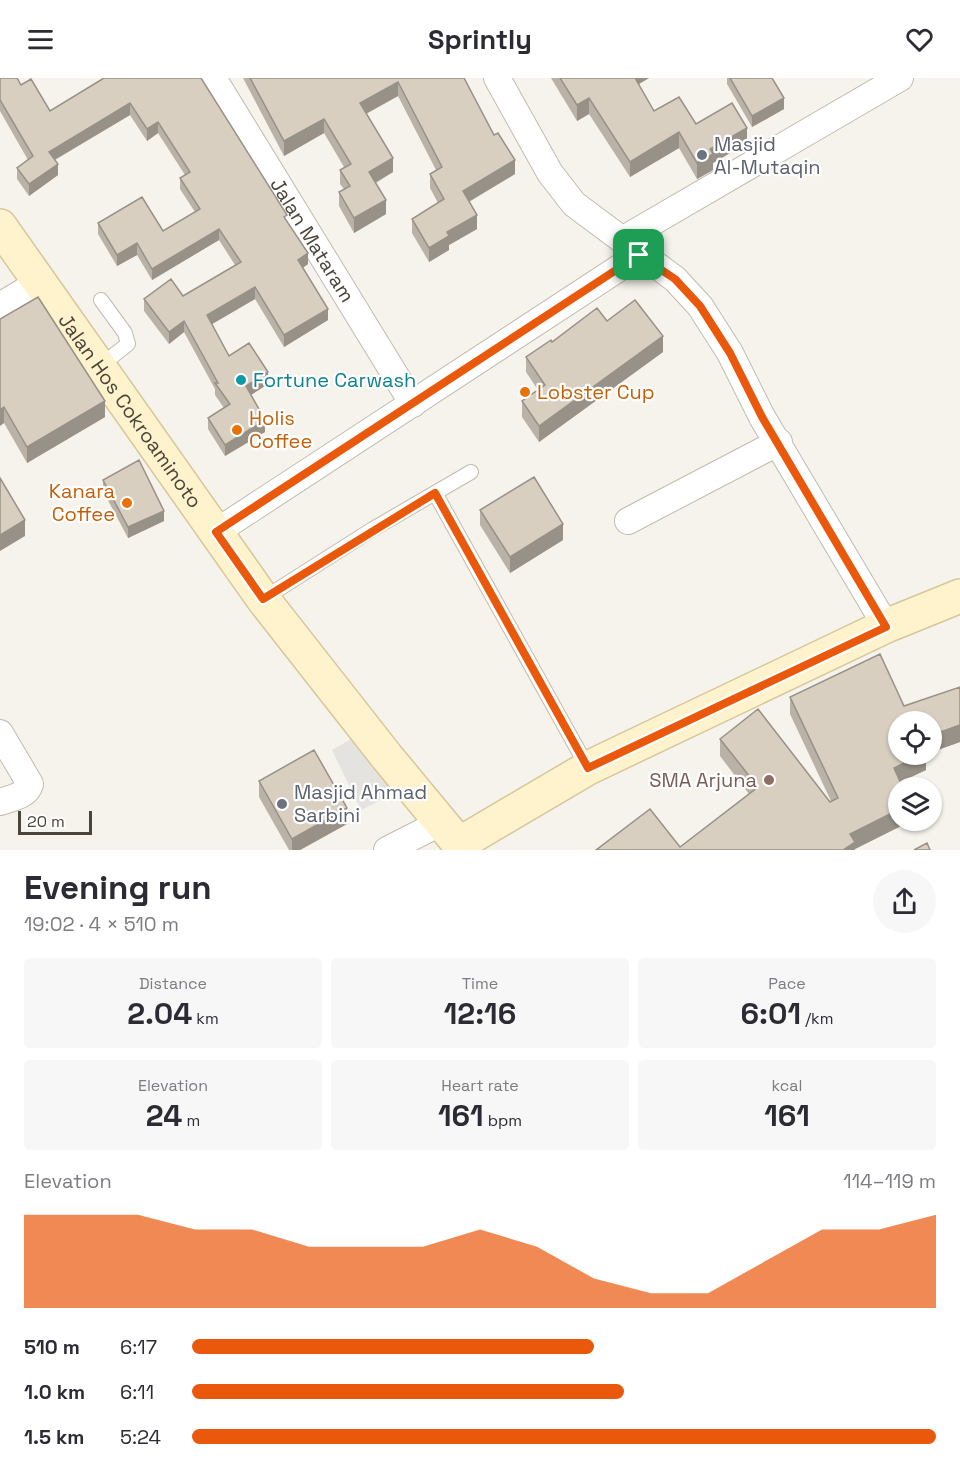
<!DOCTYPE html>
<html lang="en">
<head>
<meta charset="utf-8">
<style>
	body { margin:0; font-family:"Space Grotesk",sans-serif; background:#f7f7f7; color:#2b2b33; height:100vh; display:flex; flex-direction:column; font-size:22px; white-space:nowrap }
	* { box-sizing:border-box; margin:0 }
	p { font-size:20px; color:#7c7c81 }
	.icon { flex:none; width:33px; height:33px; fill:none; stroke:currentColor; stroke-width:2; stroke-linecap:round; stroke-linejoin:round }
	.map { position:relative; height:772px; overflow:hidden }
	.details { display:flex; flex-direction:column; background:#fff; flex:1 }
	.details>* { flex:none }
	.fabs { position:absolute; left:888px; top:633px; display:grid; gap:12px }
	.fabs a { display:grid; place-items:center; width:54px; height:54px; border-radius:50%; background:#fff; box-shadow:0 2px 4px #0004; font-size:30px }
	.scale { position:absolute; left:18px; bottom:15px; width:74px; box-sizing:border-box; padding-left:6px; border:3px solid #4b4439; border-top:0; font-size:16px; line-height:21px; white-space:nowrap; color:#4b4439; -webkit-text-stroke:4px #fff; paint-order:stroke }
	.pin { position:absolute; display:grid; place-items:center; width:51px; height:51px; color:#fff; margin:-26px; border-radius:12px; box-shadow:0 3px 9px #0006 }
	.round { display:grid; place-items:center; flex:none; width:63px; height:63px; border-radius:32px; background:#f7f7f7 }
	.summary { display:flex; align-items:center; justify-content:space-between; height:102px; padding:0 24px }
	h1 { font-size:33px; font-weight:700; line-height:45px }
	.stats { display:grid; grid-template-columns:repeat(3,1fr); gap:9px; height:102px; padding:6px 24px }
	.stats div { display:grid; align-content:center; border-radius:6px; background:#f7f7f7; text-align:center }
	.stats b { font-size:30px; font-weight:700 }
	.stats small { font-size:16px; font-weight:400 }
	.stats p { font-size:16px }
	.chart { height:168px; padding:12px 24px }
	.chart p { display:flex; justify-content:space-between }
	.chart svg { width:100%; height:108px; margin-top:6px; fill:#ea580c; opacity:.7 }
	ul { padding:0 24px; list-style:none; font-size:20px }
	li { display:grid; grid-template-columns:96px 72px 1fr; align-items:center; height:45px }
	li i { height:15px; border-radius:8px; background:#ea580c }
	header { display:flex; justify-content:space-between; align-items:center; height:78px; padding:0 24px; background:#fff; font-size:27px; font-weight:700 }
	.map>svg:first-child { display:block }
	.parking { fill:#e5e3e0 }
	.lines { fill:none; stroke-linecap:round; stroke-linejoin:round }
	.lane-casing { stroke:#c2bbae; stroke-width:16 }
	.street-casing { stroke:#c2bbae; stroke-width:28 }
	.secondary-casing { stroke:#d6c79b; stroke-width:36 }
	.lane { stroke:#fff; stroke-width:14 }
	.street { stroke:#fff; stroke-width:26 }
	.secondary { stroke:#fff3cd; stroke-width:33 }
	.wall { fill:#bab2a6 }
	.shaded-wall { fill:#979187 }
	.building { fill:#d8cfc1; stroke:#979187; stroke-width:1.5 }
	.route-casing { stroke:#fff; stroke-width:12 }
	.route { stroke:#ea580c; stroke-width:8 }
	.worship-dot { fill:#6b7280; stroke:#fff; stroke-width:2 }
	.culture-dot { fill:#0f9aa8; stroke:#fff; stroke-width:2 }
	.food-dot { fill:#e8710a; stroke:#fff; stroke-width:2 }
	.education-dot { fill:#8d6e63; stroke:#fff; stroke-width:2 }
	.labels { text-anchor:middle; stroke-width:4.5; stroke-linejoin:round; paint-order:stroke }
	.worship-label { font-size:20px; fill:#5b616d; stroke:#fff; text-anchor:start }
	.street-label { font-size:20px; fill:#4b4439; stroke:#fff }
	.culture-label { font-size:20px; fill:#0d838f; stroke:#fff; text-anchor:start }
	.food-label { font-size:20px; fill:#c56008; stroke:#fff; text-anchor:start }
	.education-label { font-size:20px; fill:#785e54; stroke:#fff; text-anchor:end }
</style>
</head>
<body>
<header><svg class="icon" aria-label="menu" viewBox="0 0 24 24"><path d="M4 6h16M4 12h16M4 18h16"/></svg>Sprintly<svg class="icon" aria-label="heart" viewBox="0 0 24 24"><path d="M12 20l-8-8c-3-5 5-10 8-4 3-6 11-1 8 4z"/></svg></header>
<div class="map">
<svg width="960" height="772" viewBox="0 0 960 772">
	<rect width="100%" height="100%" fill="#f6f3ec"/>
	<path class="parking" d="M 358,657 L 399,713 L 361,732 L 332,672 Z"/>
	<g class="lines">
		<g class="lane-casing">
			<path id="lane" d="M 100,288 L 128,266 L 125,255 L 101,222
				M 435,415 L 588,690
				M 263,521 L 373,451 L 471,394"/>
		</g>
		<g class="street-casing">
			<g id="street">
				<path id="s1" d="M 213,0 L 413,326"/>
				<path d="M 497,0 L 550,95 L 574,126 L 675,201 L 700,228 L 730,275 L 762,339 L 886,548"/>
				<path d="M 622,162 L 900,0"/>
				<path d="M 0,228 L 41,203"/>
				<path d="M 628,443 L 779,364"/>
				<path d="M 216,454 L 639,177"/>
				<path d="M 0,655 L 30,706 C 27,718 11,720 0,724"/>
				<path d="M 387,772 L 440,745"/>
			</g>
		</g>
		<g class="secondary-casing">
			<g id="secondary">
				<path id="s2" d="M 0,148 L 263,521 L 387,679 L 464,772"/>
				<path d="M 459,766 L 588,690 L 886,548 L 960,518"/>
			</g>
		</g>
		<use href="#lane" class="lane"/>
		<use href="#street" class="street"/>
		<use href="#secondary" class="secondary"/>
	</g>
	<path class="wall" d="M 0,0 L 21,7 L 50,33 L 104,0 L 287,143 L 308,186 L 303,190 L 328,242 L 284,269 L 255,221 L 212,246 L 229,278 L 268,306 L 251,317 L 265,354 L 225,378 L 208,351 L 208,340 L 224,330 L 215,317 L 215,311 L 184,254 L 169,266 L 144,233 L 144,221 L 183,218 L 235,187 L 219,162 L 152,202 L 137,177 L 117,188 L 98,156 L 98,145 L 163,153 L 195,134 L 180,111 L 180,100 L 185,97 L 158,55 L 147,63 L 130,37 L 55,82 L 58,97 L 29,118 L 17,101 L 17,90 L 28,82 L 0,33 Z
		M 243,0 L 464,0 L 515,96 L 469,124 L 477,151 L 449,167 L 449,172 L 429,184 L 412,155 L 412,141 L 438,125 L 430,110 L 430,96 L 436,92 L 398,18 L 366,36 L 393,94 L 376,105 L 386,136 L 354,155 L 339,128 L 339,114 L 344,111 L 340,106 L 340,92 L 344,89 L 324,55 L 284,78 Z
		M 551,0 L 649,0 L 639,6 L 654,33 L 696,46 L 747,65 L 713,85 L 713,92 L 697,101 L 679,70 L 630,99 L 589,36 L 577,43 Z
		M 727,0 L 772,0 L 784,31 L 752,49 L 727,6 Z
		M 0,241 L 105,339 L 27,385 L 4,345 Z
		M 607,243 L 663,274 L 539,364 L 522,339 L 522,323 L 538,312 L 526,294 L 526,279 L 552,264 Z
		M 103,402 L 164,443 L 128,460 L 103,413 Z
		M 480,432 L 563,462 L 510,495 L 480,447 Z
		M 960,609 L 960,664 L 932,674 L 932,644 L 898,644 L 926,676 L 926,692 L 900,704 L 911,743 L 855,771 L 855,772 L 680,769 L 749,716 L 720,678 L 720,661 L 830,724 L 831,723 L 790,636 L 790,619 L 904,628 Z
		M 259,703 L 347,746 L 300,772 L 289,772 L 259,719 Z"/>
	<path class="shaded-wall" d="M 632,0 L 649,0 L 632,10 Z
		M 398,4 L 398,18 L 360,39 L 360,25 Z
		M 589,20 L 589,36 L 577,43 L 577,27 Z
		M 784,20 L 784,31 L 752,49 L 752,38 Z
		M 130,25 L 130,37 L 49,85 L 49,74 Z
		M 324,41 L 324,55 L 284,78 L 284,63 Z
		M 158,44 L 158,55 L 147,63 L 147,51 Z
		M 747,50 L 747,65 L 713,85 L 713,92 L 697,101 L 697,85 L 710,71 Z
		M 679,54 L 679,70 L 630,99 L 630,84 Z
		M 393,80 L 393,94 L 369,108 L 369,94 Z
		M 515,82 L 515,96 L 463,127 L 463,113 Z
		M 58,86 L 58,97 L 29,118 L 29,106 Z
		M 386,122 L 386,136 L 354,155 L 354,140 Z
		M 477,137 L 477,151 L 449,167 L 449,172 L 429,184 L 429,170 L 447,154 Z
		M 219,151 L 219,162 L 152,202 L 152,191 Z
		M 137,165 L 137,177 L 117,188 L 117,177 Z
		M 308,175 L 308,186 L 298,193 L 298,182 Z
		M 255,209 L 255,221 L 207,249 L 207,237 Z
		M 328,231 L 328,242 L 284,269 L 284,257 Z
		M 184,243 L 184,254 L 169,266 L 169,254 Z
		M 663,258 L 663,274 L 539,364 L 539,348 Z
		M 268,294 L 268,306 L 246,320 L 246,308 Z
		M 105,323 L 105,339 L 27,385 L 27,369 Z
		M 4,329 L 4,345 L 0,348 L 0,332 Z
		M 265,342 L 265,354 L 225,378 L 225,367 Z
		M 164,433 L 164,443 L 128,460 L 128,449 Z
		M 25,442 L 25,458 L 0,473 L 0,457 Z
		M 563,446 L 563,462 L 510,495 L 510,479 Z
		M 960,647 L 960,664 L 932,674 L 932,657 Z
		M 919,676 L 926,676 L 926,692 L 894,707 L 894,690 Z
		M 347,730 L 347,746 L 300,772 L 292,772 L 292,761 Z
		M 898,732 L 898,742 L 911,743 L 855,771 L 855,772 L 843,772 L 850,756 Z"/>
	<path class="building" d="M 0,0 L 17,0 L 21,7 L 31,1 L 50,33 L 104,0 L 201,0 L 287,137 L 284,139 L 308,175 L 298,182 L 328,231 L 284,257 L 255,209 L 207,237 L 229,278 L 249,265 L 268,294 L 246,308 L 265,342 L 225,367 L 208,340 L 230,326 L 215,305 L 218,305 L 184,243 L 169,254 L 144,221 L 171,201 L 183,218 L 241,184 L 219,151 L 152,191 L 137,165 L 117,177 L 98,145 L 142,119 L 163,153 L 200,131 L 180,100 L 190,94 L 158,44 L 147,51 L 130,25 L 49,74 L 58,86 L 29,106 L 17,90 L 33,78 L 0,22 Z
		M 250,0 L 464,0 L 494,57 L 498,55 L 515,82 L 463,113 L 477,137 L 447,154 L 449,158 L 429,170 L 412,141 L 444,121 L 430,96 L 442,89 L 398,4 L 360,25 L 393,80 L 369,94 L 386,122 L 354,140 L 339,114 L 350,108 L 340,92 L 351,86 L 324,41 L 284,63 Z
		M 560,0 L 635,0 L 654,33 L 679,19 L 696,46 L 732,25 L 747,50 L 710,71 L 713,76 L 697,85 L 679,54 L 630,84 L 589,20 L 577,27 Z
		M 730,0 L 772,0 L 784,20 L 752,38 Z
		M 38,219 L 105,323 L 27,369 L 4,329 L 0,332 L 0,241 Z
		M 635,222 L 663,258 L 539,348 L 522,323 L 545,307 L 526,279 L 551,262 L 552,264 L 597,230 L 607,243 Z
		M 139,382 L 164,433 L 128,449 L 103,402 Z
		M 534,399 L 563,446 L 510,479 L 480,432 Z
		M 0,400 L 25,442 L 0,457 Z
		M 880,576 L 904,628 L 960,609 L 960,647 L 932,657 L 932,644 L 898,644 L 898,676 L 922,676 L 894,690 L 903,710 L 898,710 L 898,732 L 850,756 L 855,764 L 843,772 L 596,772 L 650,731 L 680,769 L 758,709 L 720,661 L 758,631 L 830,724 L 838,720 L 790,619 Z
		M 314,672 L 347,730 L 292,761 L 259,703 Z
		M 927,765 L 930,772 L 914,772 Z"/>
	<g class="lines">
		<g class="route-casing">
			<path id="route" d="M 639,177 L 675,201 L 700,228 L 730,275 L 762,339 L 886,549 L 588,690 L 435,415 L 263,521 L 216,454 Z"/>
		</g>
		<use href="#route" class="route"/>
	</g>
	<g class="worship-dot">
		<circle cx="702" cy="77" r="6"/>
		<circle cx="282" cy="726" r="6"/>
	</g>
	<circle class="culture-dot" cx="241" cy="302" r="6"/>
	<g class="food-dot">
		<circle cx="525" cy="314" r="6"/>
		<circle cx="237" cy="352" r="6"/>
		<circle cx="127" cy="425" r="6"/>
	</g>
	<circle class="education-dot" cx="769" cy="702" r="6"/>
	<g class="labels">
		<g class="worship-label">
			<text x="714" y="73">Masjid<tspan x="714" dy="23">Al-Mutaqin</tspan></text>
			<text x="294" y="721">Masjid Ahmad<tspan x="294" dy="23">Sarbini</tspan></text>
		</g>
		<g class="street-label">
			<text dy="7" stroke="none"><textPath href="#s1" startOffset="190">Jalan Mataram</textPath></text>
			<text dy="7" stroke="none"><textPath href="#s2" startOffset="226">Jalan Hos Cokroaminoto</textPath></text>
		</g>
		<g class="culture-label">
			<text x="253" y="309">Fortune Carwash</text>
		</g>
		<g class="food-label">
			<text x="537" y="321">Lobster Cup</text>
			<text x="249" y="347">Holis<tspan x="249" dy="23">Coffee</tspan></text>
			<text x="115" y="420" text-anchor="end">Kanara<tspan x="115" dy="23">Coffee</tspan></text>
		</g>
		<g class="education-label">
			<text x="757" y="709">SMA Arjuna</text>
		</g>
	</g>
</svg>
<div class="fabs">
<a><svg class="icon" aria-label="locate" viewBox="0 0 24 24"><circle cx="12" cy="12" r="6"/><path d="M12 2v4M12 18v4M2 12h4M18 12h4"/></svg></a>
<a><svg class="icon" aria-label="layers" viewBox="0 0 24 24"><path d="M12 4l9 5-9 5-9-5zM3 14l9 5 9-5"/></svg></a>
</div>
<div class="scale">20 m</div>
<div class="pin" style="left:639px;top:177px;background:#1e9e55"><svg class="icon" aria-label="arrive" viewBox="0 0 24 24"><path d="M6 21V4h12l-3 4 3 4H6"/></svg></div>
</div>
<section class="details">
<div class="summary"><div><h1>Evening run</h1><p>19:02 · 4 × 510 m</p></div><a class="round"><svg class="icon" aria-label="share" viewBox="0 0 24 24"><path d="M12 15V3M7 8l5-5 5 5M5 13v7h14v-7"/></svg></a></div>
<div class="stats">
<div><p>Distance</p><b>2.04<small> km</small></b></div>
<div><p>Time</p><b>12:16</b></div>
<div><p>Pace</p><b>6:01<small> /km</small></b></div>
</div>
<div class="stats">
<div><p>Elevation</p><b>24<small> m</small></b></div>
<div><p>Heart rate</p><b>161<small> bpm</small></b></div>
<div><p>kcal</p><b>161</b></div>
</div>
<div class="chart"><p><span>Elevation</span>114–119 m</p>
<svg viewBox="0 0 160 44" preserveAspectRatio="none"><path d="M0 44V6L10 6L20 6L30 12L40 12L50 19L60 19L70 19L80 12L90 19L100 32L110 38L120 38L130 25L140 12L150 12L160 6V44z"/></svg>
</div>
<ul>
<li><b>510 m</b>6:17<i style="width:54%"></i></li>
<li><b>1.0 km</b>6:11<i style="width:58%"></i></li>
<li><b>1.5 km</b>5:24<i style="width:100%"></i></li>
</ul>
</section>
</body>
</html>
